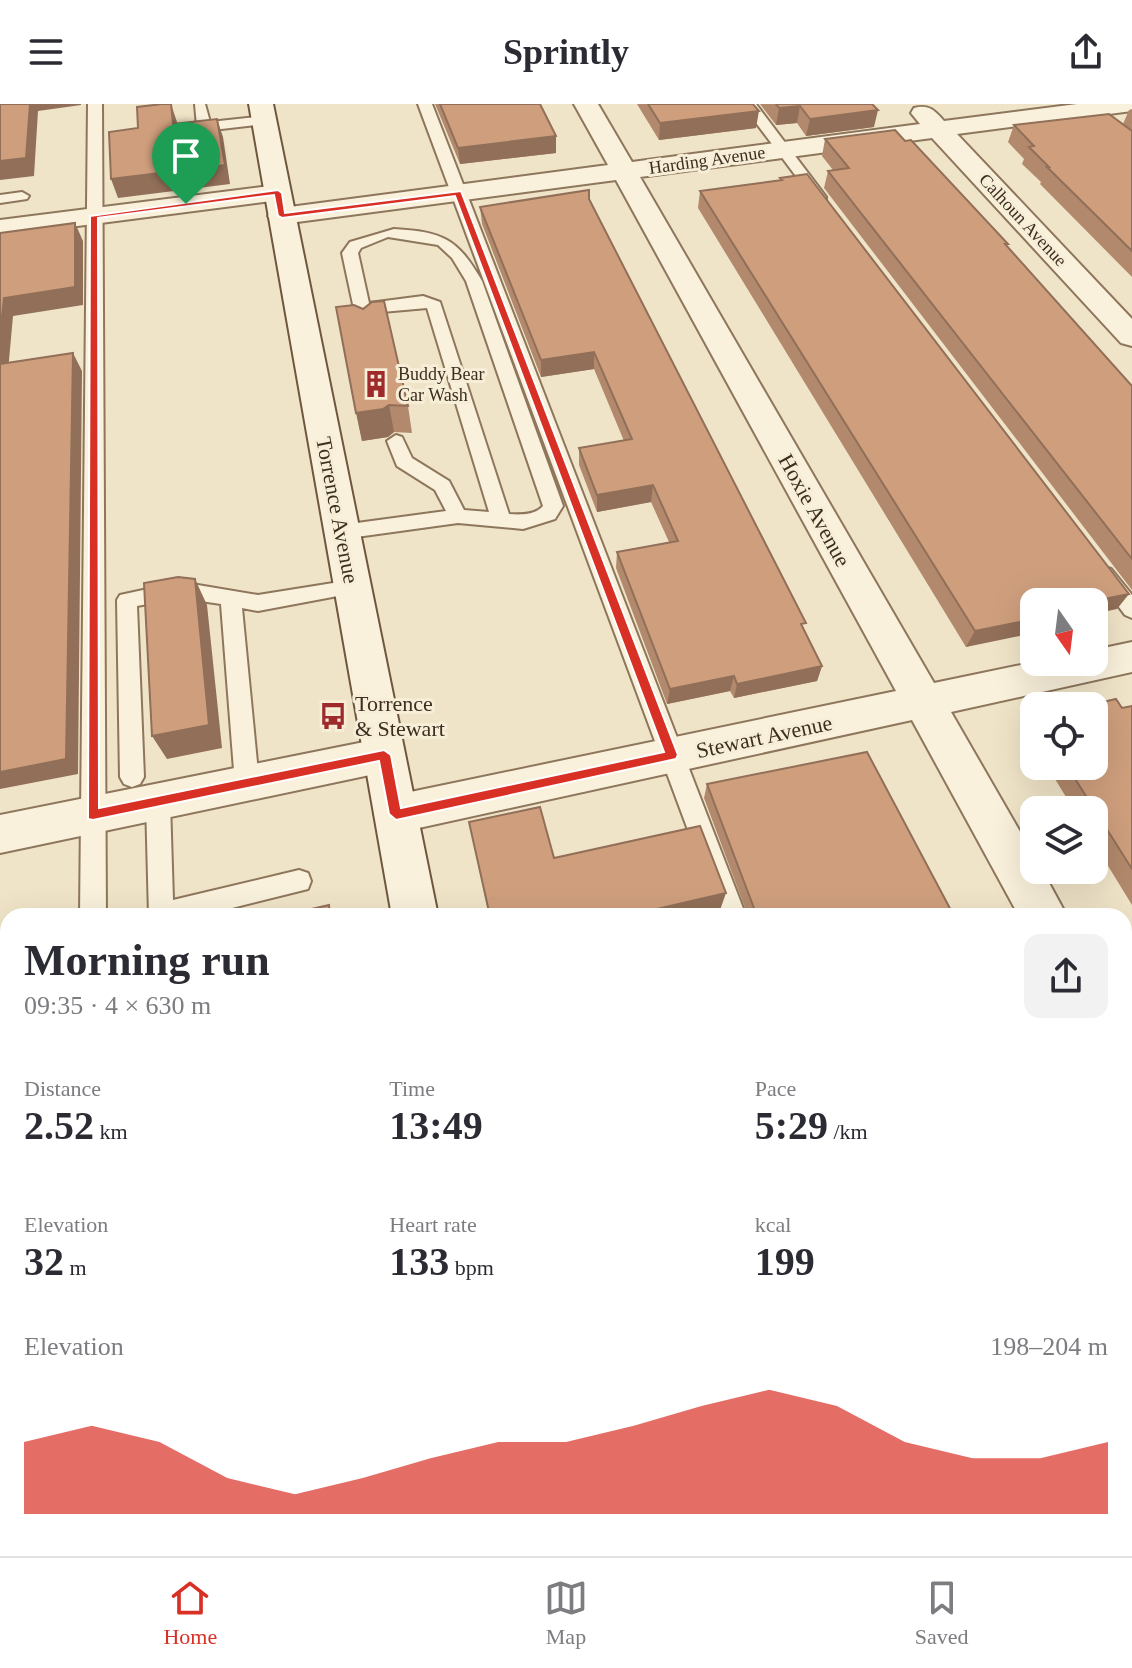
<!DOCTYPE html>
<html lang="en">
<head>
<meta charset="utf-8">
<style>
	body { margin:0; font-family:Georgia,serif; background:#f2f2f3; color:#2b2b33; height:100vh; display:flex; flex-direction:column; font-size:30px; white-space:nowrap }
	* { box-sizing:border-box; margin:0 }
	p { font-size:26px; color:#7c7c81 }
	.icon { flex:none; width:44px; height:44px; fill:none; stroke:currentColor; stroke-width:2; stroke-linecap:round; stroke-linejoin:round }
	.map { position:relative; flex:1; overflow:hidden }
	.side { position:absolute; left:0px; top:804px; width:1132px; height:648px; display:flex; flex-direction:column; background:#fff; border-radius:24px 24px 0 0; box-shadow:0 8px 32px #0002 }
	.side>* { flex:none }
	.needle { width:52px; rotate:166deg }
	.tools { position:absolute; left:1020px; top:484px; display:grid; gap:16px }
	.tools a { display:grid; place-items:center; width:88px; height:88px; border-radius:16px; background:#fff; box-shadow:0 8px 32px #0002; font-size:40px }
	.pin { position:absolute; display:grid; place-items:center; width:68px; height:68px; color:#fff; margin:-82px -34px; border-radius:50% 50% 50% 0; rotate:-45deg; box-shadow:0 0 8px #0007 }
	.pin .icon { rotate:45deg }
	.round { display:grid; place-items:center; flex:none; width:84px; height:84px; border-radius:16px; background:#f2f2f3 }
	.head { display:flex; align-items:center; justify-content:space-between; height:136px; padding:0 24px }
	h1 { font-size:44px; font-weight:700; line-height:60px }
	.figures { display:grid; grid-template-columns:repeat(3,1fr); gap:12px; height:136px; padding:8px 24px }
	.figures div { display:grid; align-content:center }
	.figures b { font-size:40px; font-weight:700 }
	.figures small { font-size:22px; font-weight:400 }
	.figures p { font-size:22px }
	.chart { height:224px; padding:16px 24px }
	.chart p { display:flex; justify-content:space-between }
	.chart svg { width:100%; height:144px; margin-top:8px; fill:#d93025; opacity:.7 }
	header { display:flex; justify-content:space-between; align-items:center; height:104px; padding:0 24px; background:#fff; font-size:36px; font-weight:700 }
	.tab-bar { display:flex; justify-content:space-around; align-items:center; height:112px; border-top:2px solid #e1e1e2; background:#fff; font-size:22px; color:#7c7c81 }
	.tab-bar a { display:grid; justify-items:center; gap:4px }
	.tab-bar .selected { color:#d93025 }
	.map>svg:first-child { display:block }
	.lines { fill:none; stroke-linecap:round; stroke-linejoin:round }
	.service-casing { stroke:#8d765c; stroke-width:4 }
	.minor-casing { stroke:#8d765c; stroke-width:4 }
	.secondary-casing { stroke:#6f573f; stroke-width:4 }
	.service { fill:#faf1dc; fill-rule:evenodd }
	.minor { fill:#faf1dc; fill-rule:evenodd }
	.secondary { fill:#faf1dc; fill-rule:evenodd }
	.wall { fill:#b2896c }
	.shaded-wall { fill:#916f58 }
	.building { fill:#cf9f7d; stroke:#916f58; stroke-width:2 }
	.route { fill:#d93025; stroke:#fff; stroke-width:2; fill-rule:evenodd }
	.labels { text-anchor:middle; stroke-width:6; stroke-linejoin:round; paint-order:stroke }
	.far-street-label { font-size:18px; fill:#3d2e20; stroke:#f7eed8 }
	.far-poi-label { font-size:18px; fill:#3d2e20; stroke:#f7eed8; text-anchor:start }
	.street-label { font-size:22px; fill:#3d2e20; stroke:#f7eed8 }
	.poi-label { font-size:22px; fill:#3d2e20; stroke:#f7eed8; text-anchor:start }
</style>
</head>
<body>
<header><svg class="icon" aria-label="menu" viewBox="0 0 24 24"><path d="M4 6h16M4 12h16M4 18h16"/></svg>Sprintly<svg class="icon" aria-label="share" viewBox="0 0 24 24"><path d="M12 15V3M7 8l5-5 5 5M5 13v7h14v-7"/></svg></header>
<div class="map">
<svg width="1132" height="1452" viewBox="0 0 1132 1452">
	<rect width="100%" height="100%" fill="#f0e4c8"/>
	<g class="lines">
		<g class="service-casing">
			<path id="service" d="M 88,0 L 102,0 L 106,812 L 80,812 Z
				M 195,0 L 205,0 L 210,18 L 264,12 L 271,16 L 264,20 L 204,27 L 197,23 Z
				M 418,0 L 432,0 L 746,812 L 720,812 Z
				M 742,0 L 756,0 L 826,93 L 826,99 L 816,99 Z
				M 22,88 L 29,92 L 27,95 L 0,99 L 0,91 Z
				M 394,125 C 443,128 457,134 482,177 L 563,402 L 555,415 L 523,425 L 458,419 L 342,435 L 332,428 L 342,421 L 446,407 L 435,386 L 397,362 L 387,337 L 396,331 L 402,333 L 412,354 L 449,377 L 464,406 L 489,408 L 427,204 L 371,209 L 371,222 L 365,224 L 357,219 L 342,149 L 350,138 ZM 388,133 L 438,141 L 452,154 L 466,177 L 543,402 C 535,411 521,411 509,410 L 440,198 L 423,192 L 369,199 L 358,149 L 361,144 Z
				M 1104,463 L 1111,465 L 1132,491 L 1132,514 L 1125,511 L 1094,470 L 1097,465 Z
				M 352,476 L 359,478 L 362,483 L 359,488 L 258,507 L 242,504 L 259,679 L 255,686 L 247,689 L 239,686 L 235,679 L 221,500 L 180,494 L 137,502 L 144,673 L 140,680 L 132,683 L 124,680 L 120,673 L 117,496 L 120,491 L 180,478 L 258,491 Z
				M 158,688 L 166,691 L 170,698 L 173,796 L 299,766 L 308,769 L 311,777 L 308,785 L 200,812 L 149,812 L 146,698 L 150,691 Z
				M 75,1444 L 109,1444 L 109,1452 L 75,1452 Z
				M 956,1444 L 990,1444 L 993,1452 L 959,1452 Z"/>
		</g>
		<g class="minor-casing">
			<path id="minor" d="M 574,0 L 598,0 L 632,58 L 920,20 L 911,9 L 914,4 C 929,0 935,7 944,17 L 1077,0 L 1132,0 L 1132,7 L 957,30 L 1132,215 L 1132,242 L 1121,239 L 932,34 L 640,73 L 934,579 L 1035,558 L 1094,558 L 1094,546 L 1132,538 L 1132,568 L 951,608 L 1034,752 L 1034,766 L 1042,766 L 1067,812 L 1019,812 L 912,616 L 396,729 L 381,723 L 374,710 L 381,697 L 396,691 L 896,587 L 616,76 L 282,120 L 272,118 L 268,112 L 272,106 L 282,104 L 608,61 Z
				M 278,81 L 287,83 L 291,89 L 287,95 L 0,132 L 0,116 Z
				M 384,634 L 399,639 L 405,651 L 399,663 L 384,668 L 0,749 L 0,711 Z
				M 1124,929 L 1132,932 L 1132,993 L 1124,990 Z"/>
		</g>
		<g class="secondary-casing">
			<path id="secondary" d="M 249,0 L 273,0 L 438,812 L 392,812 Z
				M 503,1444 L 567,1444 L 568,1452 L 504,1452 Z"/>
		</g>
		<use href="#service" class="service"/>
		<use href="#minor" class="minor"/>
		<use href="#secondary" class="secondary"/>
	</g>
	<path class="wall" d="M 435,0 L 540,0 L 556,49 L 460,60 Z
		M 637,0 L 753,0 L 756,24 L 659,36 Z
		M 760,0 L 872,0 L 874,23 L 806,32 L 797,19 L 776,21 Z
		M 1132,5 L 1132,173 L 1040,80 L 1041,78 L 1022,60 L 1024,55 L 1008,38 L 1014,21 L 1123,20 L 1129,6 Z
		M 825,35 L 1007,143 L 1132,282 L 1132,486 L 824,84 L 828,67 L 833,66 L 822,52 Z
		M 780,74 L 1117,505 L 1094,498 L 966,543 L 698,104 L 700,87 L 780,76 Z
		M 589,95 L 822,562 L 817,577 L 734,594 L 730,587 L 667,600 L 616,464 L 617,448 L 669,438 L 651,398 L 597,408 L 579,361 L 579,344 L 624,337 L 594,265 L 541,273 L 482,120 L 480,103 Z
		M 336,203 L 408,302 L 412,329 L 394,328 L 388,333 L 362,337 Z
		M 1132,602 L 1132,801 L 1094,739 L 1094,706 L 1074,706 L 1047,662 L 1094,662 L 1122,604 Z
		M 1034,617 L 1034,641 L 1026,628 Z
		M 707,680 L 954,812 L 748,812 L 704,694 Z
		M 469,718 L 554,754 L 718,812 L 489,812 Z
		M 998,1444 L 1124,1444 L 1132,1452 L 996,1452 L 1000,1450 Z"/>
	<path class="shaded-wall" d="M 30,0 L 81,0 L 81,1 L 38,7 L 34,72 L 0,76 L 0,57 Z
		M 171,0 L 177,18 L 179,39 L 173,20 Z
		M 800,2 L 797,19 L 776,21 L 779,4 Z
		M 878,6 L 874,23 L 806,32 L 810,15 Z
		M 759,7 L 756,24 L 659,36 L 660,19 Z
		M 217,15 L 223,33 L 230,80 L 118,94 L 111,75 Z
		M 556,32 L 556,49 L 460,60 L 458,44 Z
		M 75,119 L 83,137 L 83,201 L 13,212 L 7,278 L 0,265 L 0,231 L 4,194 Z
		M 594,248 L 594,265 L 541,273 L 541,256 Z
		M 73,249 L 82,267 L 78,670 L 0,685 L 0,668 Z
		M 389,301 L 394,328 L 388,333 L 362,337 L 356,309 Z
		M 653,381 L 651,398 L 597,408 L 597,391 Z
		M 195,475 L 207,501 L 222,644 L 167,655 L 152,632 Z
		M 1129,490 L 1117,505 L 1094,510 L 1094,498 L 1089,498 Z
		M 1034,515 L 1034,529 L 966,543 L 975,527 Z
		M 822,562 L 817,577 L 734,594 L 737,580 Z
		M 734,572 L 730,587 L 667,600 L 670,585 Z
		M 726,789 L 718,812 L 627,812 Z
		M 59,1444 L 69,1444 L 68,1452 L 58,1452 Z"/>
	<path class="building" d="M 0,0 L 30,0 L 26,54 L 0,57 Z
		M 162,0 L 171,0 L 173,20 L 217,15 L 225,61 L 111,75 L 109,28 L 138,24 L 137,3 Z
		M 440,0 L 540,0 L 556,32 L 458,44 Z
		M 648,0 L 753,0 L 759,7 L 660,19 Z
		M 776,0 L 872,0 L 878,6 L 810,15 L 800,2 L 779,4 Z
		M 1109,10 L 1132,27 L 1132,147 L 1047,63 L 1049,63 L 1029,43 L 1034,42 L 1014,21 Z
		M 895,26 L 905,37 L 911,36 L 1008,140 L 1005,140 L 1132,282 L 1132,455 L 828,67 L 849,64 L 825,35 Z
		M 807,70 L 1129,490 L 1089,498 L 1034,498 L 1034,515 L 975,527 L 700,87 L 782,76 L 780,74 Z
		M 589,86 L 589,95 L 806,519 L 801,520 L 822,562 L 737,580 L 734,572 L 670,585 L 617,448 L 678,437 L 653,381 L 597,391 L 579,344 L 632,335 L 594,248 L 541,256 L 480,103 Z
		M 75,119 L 75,183 L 4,194 L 0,231 L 0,129 Z
		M 384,197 L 408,302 L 389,301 L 383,305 L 356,309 L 336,203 L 354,201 L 363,205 L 372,198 Z
		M 73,249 L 66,655 L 0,668 L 0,260 Z
		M 178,473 L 195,475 L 209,621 L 152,632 L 144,479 Z
		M 1116,595 L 1122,604 L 1132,602 L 1132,765 L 1067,662 L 1094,662 L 1094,602 L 1086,602 Z
		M 867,648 L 954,812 L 757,812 L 707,680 Z
		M 540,703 L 554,754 L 700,722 L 726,789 L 627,812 L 490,812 L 469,718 Z
		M 329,801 L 330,812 L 281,812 Z
		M 8,1123 L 8,1315 L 0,1317 L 0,1133 L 8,1131 Z
		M 1124,1156 L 1132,1172 L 1132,1452 L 1014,1452 L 1011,1444 L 1124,1444 Z
		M 8,1377 L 8,1444 L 59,1444 L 58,1452 L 0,1452 L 0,1379 Z"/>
	<path class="route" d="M 278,86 L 282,89 L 285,109 L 461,87 L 678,651 L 676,655 L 396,716 L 389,710 L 379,657 L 93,716 L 88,715 L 90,112 ZM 274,91 L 278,112 L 282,114 L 455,92 L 664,648 L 401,704 L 391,651 L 384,646 L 99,704 L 98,114 Z"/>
	<defs>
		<g id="building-bare" transform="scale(2.16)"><path d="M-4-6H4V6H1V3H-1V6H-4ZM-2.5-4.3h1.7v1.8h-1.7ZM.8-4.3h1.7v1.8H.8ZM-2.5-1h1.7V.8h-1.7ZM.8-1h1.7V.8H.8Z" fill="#9e2a2b" stroke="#f7eed8" stroke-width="2.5" paint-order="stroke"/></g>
		<g id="bus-bare" transform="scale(2.16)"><path d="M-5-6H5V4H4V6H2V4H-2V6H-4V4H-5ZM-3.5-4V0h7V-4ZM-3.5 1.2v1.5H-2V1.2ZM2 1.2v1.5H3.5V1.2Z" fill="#9e2a2b" stroke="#f7eed8" stroke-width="2.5" paint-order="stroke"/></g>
	</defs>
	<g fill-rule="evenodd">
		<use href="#building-bare" x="376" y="280"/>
		<use href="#bus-bare" x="333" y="612"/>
	</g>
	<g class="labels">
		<g class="far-street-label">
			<text transform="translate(707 56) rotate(-8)" y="6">Harding Avenue</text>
			<text transform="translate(1023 116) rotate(47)" y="6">Calhoun Avenue</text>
		</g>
		<g class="far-poi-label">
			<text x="398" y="276">Buddy Bear<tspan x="398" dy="21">Car Wash</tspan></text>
		</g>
		<g class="street-label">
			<text transform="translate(338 406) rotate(79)" y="8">Torrence Avenue</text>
			<text transform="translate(815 406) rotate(61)" y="8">Hoxie Avenue</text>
			<text transform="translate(764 632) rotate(-12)" y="8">Stewart Avenue</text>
		</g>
		<g class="poi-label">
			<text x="355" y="607">Torrence<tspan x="355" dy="25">&amp; Stewart</tspan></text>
		</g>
	</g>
</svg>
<div class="tools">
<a><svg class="needle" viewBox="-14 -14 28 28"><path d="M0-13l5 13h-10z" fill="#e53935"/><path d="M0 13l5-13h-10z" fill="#7c7c81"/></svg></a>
<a><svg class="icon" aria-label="locate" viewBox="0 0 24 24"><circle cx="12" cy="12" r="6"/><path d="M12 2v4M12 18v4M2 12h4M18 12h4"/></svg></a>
<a><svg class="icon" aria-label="layers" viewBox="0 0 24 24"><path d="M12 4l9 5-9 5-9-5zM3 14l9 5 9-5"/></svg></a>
</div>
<div class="pin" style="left:186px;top:100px;background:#1e9e55"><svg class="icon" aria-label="arrive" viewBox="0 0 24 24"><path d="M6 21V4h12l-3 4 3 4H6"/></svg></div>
<section class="side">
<div class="head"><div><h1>Morning run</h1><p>09:35 · 4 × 630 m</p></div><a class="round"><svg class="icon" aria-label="share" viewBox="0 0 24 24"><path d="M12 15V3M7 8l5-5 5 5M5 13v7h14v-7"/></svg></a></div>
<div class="figures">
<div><p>Distance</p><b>2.52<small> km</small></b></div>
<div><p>Time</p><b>13:49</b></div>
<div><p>Pace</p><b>5:29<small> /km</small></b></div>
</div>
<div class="figures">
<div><p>Elevation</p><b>32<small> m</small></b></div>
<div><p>Heart rate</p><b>133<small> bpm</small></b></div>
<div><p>kcal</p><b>199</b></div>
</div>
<div class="chart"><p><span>Elevation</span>198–204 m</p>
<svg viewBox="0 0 160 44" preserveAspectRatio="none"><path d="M0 44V22L10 17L20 22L30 33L40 38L50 33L60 27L70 22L80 22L90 17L100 11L110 6L120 11L130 22L140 27L150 27L160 22V44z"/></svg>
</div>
</section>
</div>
<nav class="tab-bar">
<a class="selected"><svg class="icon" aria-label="home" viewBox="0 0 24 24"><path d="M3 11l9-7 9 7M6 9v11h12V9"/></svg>Home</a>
<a><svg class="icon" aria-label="map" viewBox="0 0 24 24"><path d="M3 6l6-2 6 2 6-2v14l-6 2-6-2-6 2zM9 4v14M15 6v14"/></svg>Map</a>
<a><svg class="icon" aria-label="saved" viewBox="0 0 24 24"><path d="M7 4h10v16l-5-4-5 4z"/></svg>Saved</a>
</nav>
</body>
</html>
